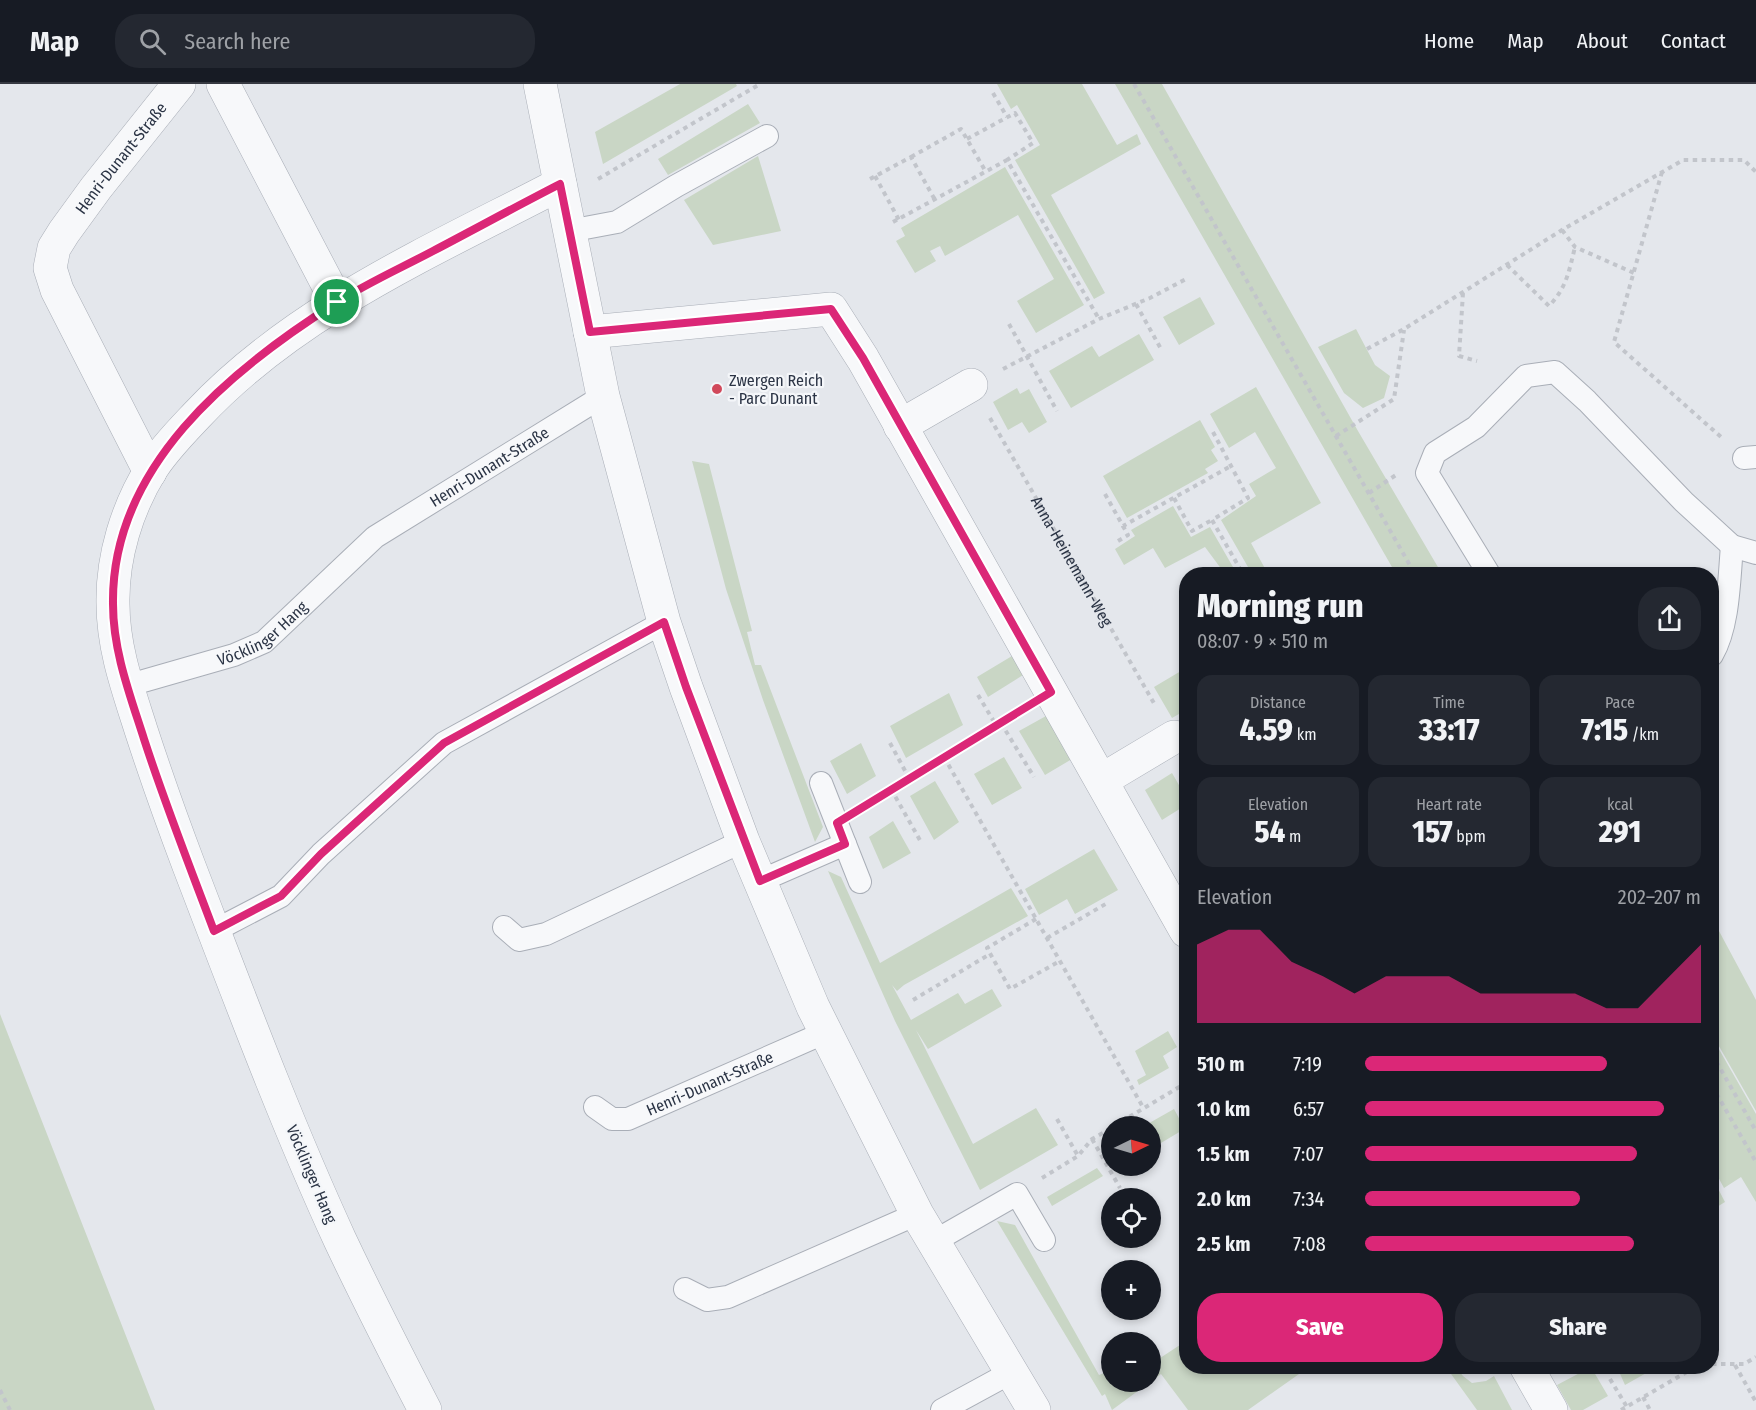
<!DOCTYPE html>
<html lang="en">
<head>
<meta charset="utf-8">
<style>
	body { margin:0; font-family:"Fira Sans Condensed",sans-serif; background:#242831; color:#f1f3f6; height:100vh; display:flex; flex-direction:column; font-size:22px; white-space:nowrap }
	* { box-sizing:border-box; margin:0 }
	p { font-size:20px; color:#9ea1a6 }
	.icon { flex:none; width:33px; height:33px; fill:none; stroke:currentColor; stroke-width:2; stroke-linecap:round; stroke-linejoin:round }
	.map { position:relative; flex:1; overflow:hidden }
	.side { position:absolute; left:1179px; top:483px; width:540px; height:807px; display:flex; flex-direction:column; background:#171b24; border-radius:24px; box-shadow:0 3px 9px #0003 }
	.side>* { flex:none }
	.needle { width:39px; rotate:85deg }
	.tools { position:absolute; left:1101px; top:1032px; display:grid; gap:12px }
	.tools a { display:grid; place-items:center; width:60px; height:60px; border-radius:50%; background:#171b24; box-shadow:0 3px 9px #0003; font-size:30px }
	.pin { position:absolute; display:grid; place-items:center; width:51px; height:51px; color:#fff; margin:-26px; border:3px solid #fff; border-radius:50%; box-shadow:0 2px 6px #0007 }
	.round { display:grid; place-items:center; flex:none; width:63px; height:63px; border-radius:24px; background:#242831 }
	.overview { display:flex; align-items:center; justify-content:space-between; height:102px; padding:0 18px }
	h1 { font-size:33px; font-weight:800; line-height:45px }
	.figures { display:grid; grid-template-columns:repeat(3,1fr); gap:9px; height:102px; padding:6px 18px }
	.figures div { display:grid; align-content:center; border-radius:15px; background:#242831; text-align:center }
	.figures b { font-size:30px; font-weight:800 }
	.figures small { font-size:16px; font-weight:400 }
	.figures p { font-size:16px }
	.chart { height:168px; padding:12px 18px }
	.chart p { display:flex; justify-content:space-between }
	.chart svg { width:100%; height:108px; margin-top:6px; fill:#db2777; opacity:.7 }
	.button { display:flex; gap:12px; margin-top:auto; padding:12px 18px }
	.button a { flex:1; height:69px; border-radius:24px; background:#db2777; color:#fff; font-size:24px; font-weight:800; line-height:69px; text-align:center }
	.button a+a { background:#242831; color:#f1f3f6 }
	ul { padding:0 18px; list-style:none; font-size:20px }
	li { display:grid; grid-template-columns:96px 72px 1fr; align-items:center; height:45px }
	li i { height:15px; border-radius:8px; background:#db2777 }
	header { display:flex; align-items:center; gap:36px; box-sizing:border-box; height:84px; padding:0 30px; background:#171b24; border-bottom:2px solid #363941 }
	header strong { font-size:28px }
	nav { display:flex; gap:33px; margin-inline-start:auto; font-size:21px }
	.search { width:420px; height:54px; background:#242831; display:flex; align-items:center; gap:15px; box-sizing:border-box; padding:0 21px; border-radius:24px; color:#9ea1a6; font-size:22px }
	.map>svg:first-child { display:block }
	.green { fill:#c9d6c5 }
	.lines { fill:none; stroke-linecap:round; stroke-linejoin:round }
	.lane-casing { stroke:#a9aeb7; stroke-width:24 }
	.street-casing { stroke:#a9aeb7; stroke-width:34 }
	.path { stroke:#c2c5cb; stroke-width:4; stroke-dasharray:4.5 4.5; stroke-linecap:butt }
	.lane { stroke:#f7f8fa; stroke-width:22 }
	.street { stroke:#f7f8fa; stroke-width:33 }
	.route-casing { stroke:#fff; stroke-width:12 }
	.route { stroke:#db2777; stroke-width:8 }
	.poi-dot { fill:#d1495b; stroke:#f4f6f9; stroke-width:2 }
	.labels { text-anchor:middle; stroke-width:4.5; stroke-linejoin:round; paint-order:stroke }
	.street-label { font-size:16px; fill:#2b3445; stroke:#f4f6f9 }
	.poi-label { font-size:16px; fill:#2b3445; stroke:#f4f6f9; text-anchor:start }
</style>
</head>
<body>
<header>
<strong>Map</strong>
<div class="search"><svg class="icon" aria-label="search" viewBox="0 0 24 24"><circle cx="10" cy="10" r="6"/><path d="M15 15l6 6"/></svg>Search here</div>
<nav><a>Home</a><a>Map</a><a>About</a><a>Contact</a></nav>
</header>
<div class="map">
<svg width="1756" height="1326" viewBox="0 0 1756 1326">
	<rect width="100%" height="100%" fill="#e4e7ec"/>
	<path class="green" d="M 680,0 L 736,0 L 737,2 L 603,80 L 595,48 Z
		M 997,0 L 1082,0 L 1117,61 L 1137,50 L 1141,60 L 1051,111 L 1105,209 L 1094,215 L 1015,76 L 1040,61 L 1017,21 L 1011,25 Z
		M 1115,0 L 1162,0 L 1358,347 L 1442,490 L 1396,490 Z
		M 748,20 L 760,39 L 668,91 L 658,75 Z
		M 758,72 L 781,147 L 713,161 L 684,116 Z
		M 1005,83 L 1084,221 L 1036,249 L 1017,217 L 1054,195 L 1018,131 L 945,172 L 940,162 L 930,167 L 936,177 L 915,189 L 896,157 L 905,152 L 901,144 Z
		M 1200,213 L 1215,240 L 1179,261 L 1163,233 Z
		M 1356,245 L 1375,281 L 1390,292 L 1384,314 L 1363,324 L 1344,309 L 1318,263 Z
		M 1139,250 L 1154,276 L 1071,324 L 1049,287 L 1092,262 L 1099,273 Z
		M 1256,303 L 1321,419 L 1251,459 L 1268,490 L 1252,490 L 1221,436 L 1256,412 L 1249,400 L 1276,384 L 1255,348 L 1229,364 L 1210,330 Z
		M 1017,304 L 1020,310 L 1029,305 L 1047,338 L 1029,349 L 1022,338 L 1008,346 L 993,318 Z
		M 1200,336 L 1215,363 L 1211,366 L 1218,377 L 1205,385 L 1208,389 L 1127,434 L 1103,392 Z
		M 692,377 L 709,380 L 752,547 L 747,548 L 755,581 L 761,581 L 823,743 L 815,758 L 763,616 L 726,505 Z
		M 1173,422 L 1191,453 L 1210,443 L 1237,490 L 1225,490 L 1205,463 L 1165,484 L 1153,464 L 1124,481 L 1115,465 L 1135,452 L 1131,446 Z
		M 1012,572 L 1023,591 L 988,613 L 977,593 Z
		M 1186,584 L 1186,626 L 1172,634 L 1154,603 Z
		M 949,609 L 963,641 L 906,674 L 890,642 Z
		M 1046,632 L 1072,675 L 1045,691 L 1019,647 Z
		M 861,659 L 876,692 L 847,710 L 830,677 Z
		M 1004,673 L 1022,704 L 992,721 L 974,690 Z
		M 1172,689 L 1183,708 L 1186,706 L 1186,721 L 1162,736 L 1145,706 Z
		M 935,697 L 959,738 L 934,756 L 910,712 Z
		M 893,737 L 911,769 L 883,785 L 869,753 Z
		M 1094,765 L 1118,806 L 1075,830 L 1067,815 L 1039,831 L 1025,805 Z
		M 828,787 L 841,793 L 880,879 L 1011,804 L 1028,832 L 904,901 L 897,907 L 892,901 L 911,936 L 958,909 L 965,920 L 992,905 L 1002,922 L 928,965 L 916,946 L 973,1060 L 1036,1024 L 1058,1061 L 980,1106 L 895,937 Z
		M 1712,834 L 1756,916 L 1756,1027 L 1712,950 Z
		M 0,930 L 155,1326 L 0,1326 Z
		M 1168,947 L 1177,963 L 1163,972 L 1169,984 L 1139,1001 L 1137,996 L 1146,991 L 1135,967 Z
		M 1712,953 L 1756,1030 L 1756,1118 L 1741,1093 L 1724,1104 L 1712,1082 Z
		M 1174,1025 L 1180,1036 L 1186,1032 L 1186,1044 L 1151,1065 L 1150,1042 L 1144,1042 Z
		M 1097,1084 L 1103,1092 L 1052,1122 L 1047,1113 Z
		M 1712,1093 L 1725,1118 L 1712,1126 Z
		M 997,1137 L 1015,1141 L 1099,1291 L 1107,1288 L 1116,1301 L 1114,1303 L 1124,1298 L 1150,1298 L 1151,1280 L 1186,1257 L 1186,1282 L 1309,1283 L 1248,1326 L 1188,1326 L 1161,1290 L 1112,1326 L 1105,1310 L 1102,1312 Z
		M 1446,1283 L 1456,1283 L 1463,1292 L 1472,1299 L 1486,1297 L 1494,1292 L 1512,1326 L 1477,1326 Z
		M 1591,1283 L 1608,1312 L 1583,1326 L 1571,1326 L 1557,1301 Z
		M 1617,1283 L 1657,1283 L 1625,1301 Z"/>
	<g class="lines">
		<g class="lane-casing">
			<g id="lane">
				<path d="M 569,147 L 617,138 L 676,102 L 767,52"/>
				<path d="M 1744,374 L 1756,373"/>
				<path d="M 1489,490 L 1427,389 L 1435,369 L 1476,343 L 1526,292 L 1555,288 L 1587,317 L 1684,418 L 1732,462 L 1756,469"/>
				<path d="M 1712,571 C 1729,542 1729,495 1732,462"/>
				<path id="s2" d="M 126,602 L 234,571 L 264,558 L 375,453 L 603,312"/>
				<path d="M 821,699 L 845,760"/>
				<path d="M 760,797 L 845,760 L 860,798"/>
				<path d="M 504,843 L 519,856 L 546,850 L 743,757"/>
				<path d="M 214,847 L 281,812 L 321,770 L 444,659 L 664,538"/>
				<path id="s3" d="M 595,1023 L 612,1035 L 628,1035 L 826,948"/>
				<path d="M 933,1158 L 1017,1110 L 1044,1156"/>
				<path d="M 685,1205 L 707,1216 L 728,1213 L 917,1130"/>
				<path d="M 942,1326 L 1010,1289"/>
			</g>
		</g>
		<g class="street-casing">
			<g id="street">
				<path d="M 223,0 L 337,218"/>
				<path d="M 540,0 L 603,312 L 664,538 L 686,603 L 743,757 L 813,923 L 917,1130 L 1034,1326"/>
				<path d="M 590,248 L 831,225 L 863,275 L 1186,847"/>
				<path d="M 900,342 L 971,301"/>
				<path id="s4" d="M 150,388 L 57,206 L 50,184 L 54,164 L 64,148 L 96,104 L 179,0"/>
				<path d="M 1102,696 L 1174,653"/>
				<path d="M 1526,1282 L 1551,1326"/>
				<path d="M 425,1326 C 396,1270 367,1213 340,1156 C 284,1034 237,907 189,782 C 172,737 156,692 141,646 C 128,605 113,564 113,520 C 112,473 127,424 152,384 C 165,364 181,348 197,331 C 295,226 434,166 560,100"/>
			</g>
		</g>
		<g class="path">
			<path d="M 1134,0 L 1415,490"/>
			<path d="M 993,9 L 1007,33"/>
			<path d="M 967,55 L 1015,29 L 1033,59 L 1007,76"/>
			<path d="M 911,73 L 961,45 L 986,88"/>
			<path d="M 1662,88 L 1614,258 L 1721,353"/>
			<path d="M 875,92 L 899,136"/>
			<path d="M 598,95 L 760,0"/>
			<path d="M 870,95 L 911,73 L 935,116"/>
			<path d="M 893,138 L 1007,76 L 1099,235"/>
			<path d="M 1562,146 L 1575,163 L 1634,189"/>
			<path d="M 1507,181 L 1549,222 C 1567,203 1569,187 1575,163"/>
			<path d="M 1463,209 L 1459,272 L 1477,277"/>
			<path d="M 1136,220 L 1161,265"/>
			<path d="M 1009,240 L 1057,327"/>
			<path d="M 1367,265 L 1404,245 L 1562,146 L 1683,76 L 1744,76 L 1756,88"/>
			<path d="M 1003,285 L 1099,235 L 1150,214 L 1188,194"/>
			<path id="s1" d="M 990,334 L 1155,621"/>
			<path d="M 1213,348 L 1248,414 L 1212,436 L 1243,490"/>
			<path d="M 1336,352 L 1394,315 L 1404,246"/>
			<path d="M 1369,409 L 1396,391"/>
			<path d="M 1105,410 L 1123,442 L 1231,382"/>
			<path d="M 1174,414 L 1192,447 L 1212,436"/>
			<path d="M 1118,457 L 1128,451 L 1123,442"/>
			<path d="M 978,611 L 996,641"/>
			<path d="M 1001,639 L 1034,693"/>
			<path d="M 890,659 L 909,694"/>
			<path d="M 944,673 L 1144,1025"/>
			<path d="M 891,705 L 921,758"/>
			<path d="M 862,722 L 1021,627"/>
			<path d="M 1036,835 L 987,864 L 1010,905 L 1060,877"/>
			<path d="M 1047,854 L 1109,818"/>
			<path d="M 913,916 L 990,870"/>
			<path d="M 1712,970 L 1756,1047"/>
			<path d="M 1712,1002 L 1756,1078"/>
			<path d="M 1057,1035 L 1078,1072"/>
			<path d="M 1114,1042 L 1186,999"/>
			<path d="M 1092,1055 L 1120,1104"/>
			<path d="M 1042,1094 L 1078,1072 L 1092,1055 L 1112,1044"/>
			<path d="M 1712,1280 L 1744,1280 L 1756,1273"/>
			<path d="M 1735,1281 L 1756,1318"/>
			<path d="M 1610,1295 L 1627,1323"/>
			<path d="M 0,1306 L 10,1326"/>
			<path d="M 1643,1313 L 1650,1326"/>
			<path d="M 1621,1326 L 1697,1282"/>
		</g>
		<use href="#lane" class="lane"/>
		<use href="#street" class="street"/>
	</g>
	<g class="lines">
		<g class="route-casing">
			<path id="route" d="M 560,100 L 590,248 L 831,225 L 863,274 L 1051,608 L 837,739 L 845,760 L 760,797 L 686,603 L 664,538 L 444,659 L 321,770 L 281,812 L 214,847 C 190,783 165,720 144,655 C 130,611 113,567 113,520 C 111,383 230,286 336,219 C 367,199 401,184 433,167 C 475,145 517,122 560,100 Z"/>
		</g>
		<use href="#route" class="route"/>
	</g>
	<circle class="poi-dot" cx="717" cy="305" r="6"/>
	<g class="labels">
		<g class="street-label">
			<text dy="6" stroke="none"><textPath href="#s4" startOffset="360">Henri-Dunant-Straße</textPath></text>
			<text dy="6" stroke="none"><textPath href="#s2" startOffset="432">Henri-Dunant-Straße</textPath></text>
			<text dy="6" stroke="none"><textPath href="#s1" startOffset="165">Anna-Heinemann-Weg</textPath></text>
			<text dy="6" stroke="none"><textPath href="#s2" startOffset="148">Vöcklinger Hang</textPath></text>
			<text dy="6" stroke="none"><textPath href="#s3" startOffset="126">Henri-Dunant-Straße</textPath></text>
			<text transform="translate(312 1090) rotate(67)" y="6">Vöcklinger Hang</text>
		</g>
		<g class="poi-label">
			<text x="729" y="302">Zwergen Reich<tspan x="729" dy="18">- Parc Dunant</tspan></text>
		</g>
	</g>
</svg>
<div class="tools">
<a><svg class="needle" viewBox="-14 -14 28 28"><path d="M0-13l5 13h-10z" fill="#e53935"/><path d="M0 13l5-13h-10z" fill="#9ea1a6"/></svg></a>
<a><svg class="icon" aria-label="locate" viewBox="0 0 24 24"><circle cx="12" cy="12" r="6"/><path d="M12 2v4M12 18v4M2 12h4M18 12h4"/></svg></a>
<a>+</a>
<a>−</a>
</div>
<div class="pin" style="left:337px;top:218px;background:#1e9e55"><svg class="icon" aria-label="arrive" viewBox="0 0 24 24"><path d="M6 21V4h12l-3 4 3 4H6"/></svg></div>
<section class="side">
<div class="overview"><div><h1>Morning run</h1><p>08:07 · 9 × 510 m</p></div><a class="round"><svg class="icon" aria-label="share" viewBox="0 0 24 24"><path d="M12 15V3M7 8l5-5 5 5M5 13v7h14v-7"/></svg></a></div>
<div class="figures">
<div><p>Distance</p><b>4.59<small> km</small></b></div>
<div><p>Time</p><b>33:17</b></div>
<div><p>Pace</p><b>7:15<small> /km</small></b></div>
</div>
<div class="figures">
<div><p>Elevation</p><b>54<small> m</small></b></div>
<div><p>Heart rate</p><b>157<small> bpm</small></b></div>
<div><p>kcal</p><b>291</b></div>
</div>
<div class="chart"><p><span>Elevation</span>202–207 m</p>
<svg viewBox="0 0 160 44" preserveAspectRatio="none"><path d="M0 44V12L10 6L20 6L30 19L40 25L50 32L60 25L70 25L80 25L90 32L100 32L110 32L120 32L130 38L140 38L150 25L160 12V44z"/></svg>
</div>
<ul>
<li><b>510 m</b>7:19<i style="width:72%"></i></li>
<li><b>1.0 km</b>6:57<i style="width:89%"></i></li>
<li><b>1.5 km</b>7:07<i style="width:81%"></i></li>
<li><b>2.0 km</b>7:34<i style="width:64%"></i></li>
<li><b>2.5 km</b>7:08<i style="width:80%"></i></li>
</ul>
<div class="button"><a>Save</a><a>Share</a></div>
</section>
</div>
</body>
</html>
